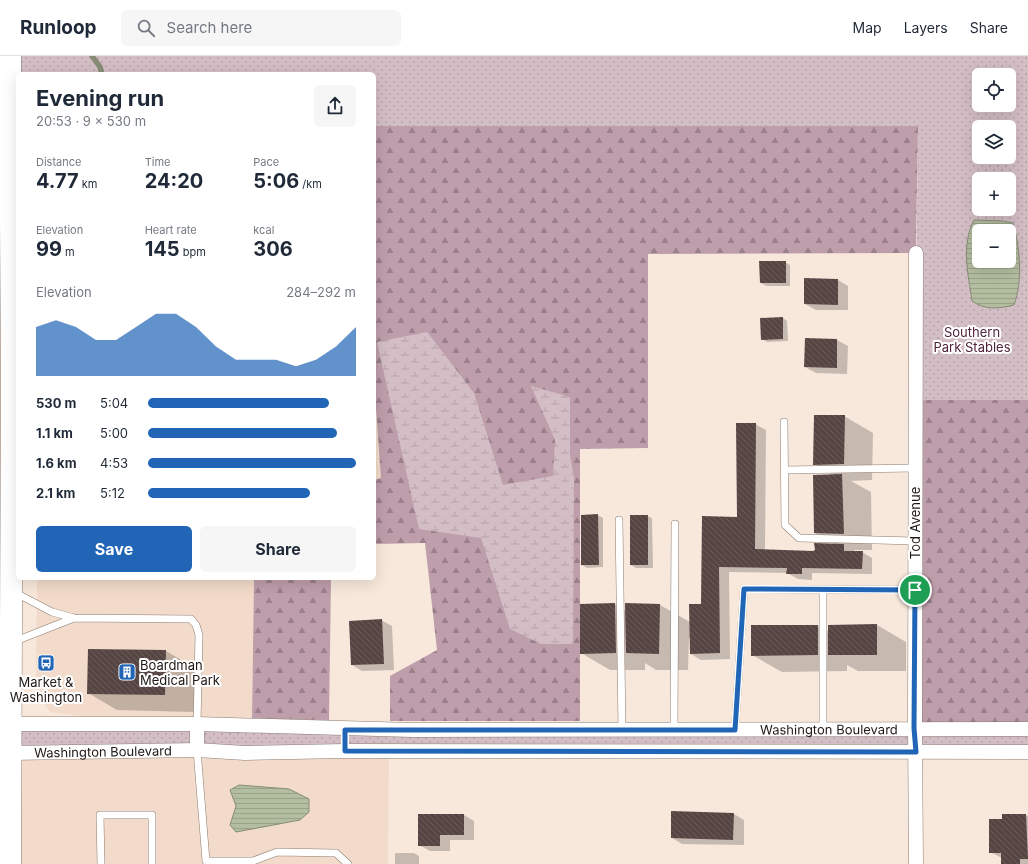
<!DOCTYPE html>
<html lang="en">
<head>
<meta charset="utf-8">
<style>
	body { margin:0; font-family:Inter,sans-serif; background:#f6f6f7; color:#1f2937; height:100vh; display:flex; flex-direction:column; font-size:15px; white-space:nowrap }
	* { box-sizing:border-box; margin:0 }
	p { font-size:13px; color:#747a83 }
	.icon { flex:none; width:22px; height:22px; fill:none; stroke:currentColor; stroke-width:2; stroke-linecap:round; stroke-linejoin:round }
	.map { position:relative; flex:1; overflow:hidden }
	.sheet { position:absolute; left:16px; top:16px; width:360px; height:508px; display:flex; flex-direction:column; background:#fff; border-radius:6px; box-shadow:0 4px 16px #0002 }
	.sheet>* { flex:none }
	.tools { position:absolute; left:972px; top:12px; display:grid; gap:8px }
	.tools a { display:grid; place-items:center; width:44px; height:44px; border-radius:6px; background:#fff; box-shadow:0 4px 16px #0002; font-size:20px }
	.pin { position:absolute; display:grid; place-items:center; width:34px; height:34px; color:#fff; margin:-17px; border:2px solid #fff; border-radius:50%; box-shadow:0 1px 4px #0007 }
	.round { display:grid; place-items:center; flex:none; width:42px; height:42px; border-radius:6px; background:#f6f6f7 }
	.overview { display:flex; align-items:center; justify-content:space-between; height:68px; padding:0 20px }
	h1 { font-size:22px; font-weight:700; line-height:30px }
	.metrics { display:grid; grid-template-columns:repeat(3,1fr); gap:6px; height:68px; padding:4px 20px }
	.metrics div { display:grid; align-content:center }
	.metrics b { font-size:20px; font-weight:700 }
	.metrics small { font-size:11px; font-weight:400 }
	.metrics p { font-size:11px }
	.chart { height:112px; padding:8px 20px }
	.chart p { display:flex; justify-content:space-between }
	.chart svg { width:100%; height:72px; margin-top:4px; fill:#2165b6; opacity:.7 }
	.cta { display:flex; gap:8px; margin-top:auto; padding:8px 20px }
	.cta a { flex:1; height:46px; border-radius:6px; background:#2165b6; color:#fff; font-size:16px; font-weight:700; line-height:46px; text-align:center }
	.cta a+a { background:#f6f6f7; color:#1f2937 }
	ul { padding:0 20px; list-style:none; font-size:13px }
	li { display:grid; grid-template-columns:64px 48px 1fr; align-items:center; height:30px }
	li i { height:10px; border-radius:5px; background:#2165b6 }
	header { display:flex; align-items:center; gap:24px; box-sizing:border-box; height:56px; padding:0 20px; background:#fff; border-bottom:1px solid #e0e1e3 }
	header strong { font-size:19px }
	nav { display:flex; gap:22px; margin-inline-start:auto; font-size:14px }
	.search { width:280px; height:36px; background:#f6f6f7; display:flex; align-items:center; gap:10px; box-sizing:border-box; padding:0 14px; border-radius:6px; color:#747a83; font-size:15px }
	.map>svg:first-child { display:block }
	.built { fill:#f2dbca }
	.grass { fill:url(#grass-dots); fill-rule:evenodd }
	.forest { fill:url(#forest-firs) }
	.wetland { fill:url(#wetland-marsh) }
	.water { fill:url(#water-rules); stroke:#868c75; fill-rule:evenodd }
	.shadow { fill:#0003 }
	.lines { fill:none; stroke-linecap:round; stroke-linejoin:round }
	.stream { stroke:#868c75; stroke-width:5.5 }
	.building { fill:url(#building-back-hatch) }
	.lane-casing { stroke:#8b7c71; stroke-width:8 }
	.street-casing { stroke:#8b7c71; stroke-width:15 }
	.primary-casing { stroke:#8b7c71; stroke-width:23 }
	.lane { stroke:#fff; stroke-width:7 }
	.street { stroke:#fff; stroke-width:14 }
	.primary { stroke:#fff; stroke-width:22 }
	.route-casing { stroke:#fff; stroke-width:8 }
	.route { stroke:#2165b6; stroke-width:5 }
	.labels { text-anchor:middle; stroke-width:4; stroke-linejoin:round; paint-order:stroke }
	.park-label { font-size:13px; fill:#502439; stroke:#fff }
	.street-label { font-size:13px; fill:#1e1814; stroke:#fff }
	.poi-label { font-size:13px; fill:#1e1814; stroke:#fff; text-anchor:start }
</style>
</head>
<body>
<header>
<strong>Runloop</strong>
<div class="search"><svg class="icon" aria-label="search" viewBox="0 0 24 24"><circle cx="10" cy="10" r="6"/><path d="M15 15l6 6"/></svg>Search here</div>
<nav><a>Map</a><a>Layers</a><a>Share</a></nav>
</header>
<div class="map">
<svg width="1028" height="808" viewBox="0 0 1028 808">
	<defs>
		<pattern id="grass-dots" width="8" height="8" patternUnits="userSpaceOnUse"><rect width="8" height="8" fill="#d4bec6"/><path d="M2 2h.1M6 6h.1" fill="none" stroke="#b6a3a9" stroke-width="1.8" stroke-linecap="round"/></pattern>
		<pattern id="forest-firs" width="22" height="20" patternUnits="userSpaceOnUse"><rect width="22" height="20" fill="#be9eab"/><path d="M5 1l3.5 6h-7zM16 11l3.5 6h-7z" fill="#9a808a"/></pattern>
		<pattern id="wetland-marsh" width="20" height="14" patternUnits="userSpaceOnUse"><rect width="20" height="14" fill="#d4bec6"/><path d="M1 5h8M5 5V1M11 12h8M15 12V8" fill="none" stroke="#b6a3a9"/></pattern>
		<pattern id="water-rules" width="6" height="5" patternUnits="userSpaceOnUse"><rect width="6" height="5" fill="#b3bd9f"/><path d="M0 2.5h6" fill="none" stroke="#9aa288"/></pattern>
		<pattern id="building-back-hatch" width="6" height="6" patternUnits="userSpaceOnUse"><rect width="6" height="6" fill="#564543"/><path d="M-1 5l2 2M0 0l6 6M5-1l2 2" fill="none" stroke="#6a5c5a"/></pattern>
	</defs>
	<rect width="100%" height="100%" fill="#f8e8dc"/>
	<path class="built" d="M 0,0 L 10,697 L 389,696 L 388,808 L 0,808 Z
		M 374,326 L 381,422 L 374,424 Z
		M 37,522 L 254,522 L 252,663 L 88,661 L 50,656 L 36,636 Z"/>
	<path class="grass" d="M 10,0 L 1028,0 L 1028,344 L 915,344 L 918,70 L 374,70 L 374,18 L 18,18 ZM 979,19 L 1009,19 L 1009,49 L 979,49 ZM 979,71 L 1009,71 L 1009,101 L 979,101 ZM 979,123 L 1009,123 L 1009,153 L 979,153 ZM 979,175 L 1009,175 L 1009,205 L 979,205 Z
		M 10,668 L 1028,673 L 1028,696 L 10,697 Z"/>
	<path class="forest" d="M 374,70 L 918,70 L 916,190 L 909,197 L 648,198 L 648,392 L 580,393 L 580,665 L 390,665 L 390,620 L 437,594 L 425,487 L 374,488 L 374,424 L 381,422 L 374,325 Z
		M 915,344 L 1028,344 L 1028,673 L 915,672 Z
		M 254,522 L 331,522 L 329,664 L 252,663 Z"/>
	<path class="wetland" d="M 427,276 L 474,337 L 503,429 L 553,420 L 555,384 L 531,330 L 570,341 L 570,399 L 574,422 L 573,588 L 541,588 L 510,573 L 481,482 L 419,473 L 377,286 Z"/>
	<path class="water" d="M 974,164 L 1003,165 L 1013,167 C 1020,191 1023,225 1014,249 C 998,253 985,254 972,245 C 968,218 961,189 974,164 ZM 979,175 L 1009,175 L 1009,205 L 979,205 Z
		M 239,729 L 289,733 L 309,743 L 309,756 L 300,764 L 236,776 L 230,769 L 236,750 L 230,734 Z"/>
	<path class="shadow" d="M 785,206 L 790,209 L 790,230 L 766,230 L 761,227 Z
		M 838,224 L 848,230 L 848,254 L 816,254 L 805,248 Z
		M 783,262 L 787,265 L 788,285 L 767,286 L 762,283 Z
		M 806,283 L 837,284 L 848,290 L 847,318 L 816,317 L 805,311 Z
		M 844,360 L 873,377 L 872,424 L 851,425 L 871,436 L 872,494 L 854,494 L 854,496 L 862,496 L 872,502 L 872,518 L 812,517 L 812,524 L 798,523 L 787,517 L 729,516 L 730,603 L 701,604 L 691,598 L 691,582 L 689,582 L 688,614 L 656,614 L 645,607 L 645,614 L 610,614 L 581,597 L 615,548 L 626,555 L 626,548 L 660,549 L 690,566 L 702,549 L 738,462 L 755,368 L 766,374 L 765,495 L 813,496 L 836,489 L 815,477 L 833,419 L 814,408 Z
		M 598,459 L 603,462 L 603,511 L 587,512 L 582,509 Z
		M 647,460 L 652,462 L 653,512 L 636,512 L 631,509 Z
		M 381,564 L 392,570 L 394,614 L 362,615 L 352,609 Z
		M 877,569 L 906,586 L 906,615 L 858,615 L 847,609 L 847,615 L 782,616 L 752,599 L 818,570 L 829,576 Z
		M 166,595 L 195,612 L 194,656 L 117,654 L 88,637 Z
		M 734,758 L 744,764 L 744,789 L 682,788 L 672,782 Z
		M 464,759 L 474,765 L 474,784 L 450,784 L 450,795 L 430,795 L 419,789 Z
		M 1025,759 L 1028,760 L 1028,808 L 1002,808 L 1002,802 L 990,796 L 1003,764 Z
		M 395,797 L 414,797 L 419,800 L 419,808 L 395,808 Z"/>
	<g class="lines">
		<path class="stream" d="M 92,0 L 100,11 L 102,18"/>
	</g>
	<path class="building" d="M 759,205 L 786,205 L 786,227 L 760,227 Z
		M 804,222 L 838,223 L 838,249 L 804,248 Z
		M 783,261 L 783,283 L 761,284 L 760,262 Z
		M 805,282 L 837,283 L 837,312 L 804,311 Z
		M 814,359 L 845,359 L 844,408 L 813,409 Z
		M 736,367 L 756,367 L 755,493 L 813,495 L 815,494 L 814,487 L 844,488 L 844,495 L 863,495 L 862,513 L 802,512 L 802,518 L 786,518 L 787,512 L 719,511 L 720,597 L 690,598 L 689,548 L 701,548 L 702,460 L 737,461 Z
		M 842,418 L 844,478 L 814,477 L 813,419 Z
		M 598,458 L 599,509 L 581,509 L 581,459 Z
		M 630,459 L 648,459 L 648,509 L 630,509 Z
		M 615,547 L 616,597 L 580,598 L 580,548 Z
		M 625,547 L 660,548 L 659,598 L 626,597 Z
		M 382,563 L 384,608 L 351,609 L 349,565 Z
		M 877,568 L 877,599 L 828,599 L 828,569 Z
		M 751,569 L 818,569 L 818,599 L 751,600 Z
		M 88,593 L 166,594 L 165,639 L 87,638 Z
		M 671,755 L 734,757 L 733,784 L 671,782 Z
		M 418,758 L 464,758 L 464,779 L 440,779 L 440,790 L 418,790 Z
		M 1002,758 L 1026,758 L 1028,803 L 1020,803 L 1020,808 L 1001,808 L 1001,797 L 989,797 L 989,763 L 1002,763 Z"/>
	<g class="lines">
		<g class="lane-casing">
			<path id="lane" d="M 784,366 L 785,469 L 799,482 L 915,485
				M 785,414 L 915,412
				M 619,464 L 622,674
				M 823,534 L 823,673
				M 14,536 L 52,556 L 74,562 L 191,563 L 196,569 L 199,579 L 197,668
				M 13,586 L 74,562
				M 674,674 L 675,468
				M 735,674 L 744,533 L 915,534
				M 197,694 L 206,805 L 253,805 L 277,796 L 336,797 L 348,808
				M 101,808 L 100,759 L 152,759 L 152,808"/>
		</g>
		<g class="street-casing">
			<g id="street">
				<path d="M 916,197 L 915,672 L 916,808"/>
				<path id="s1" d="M 10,668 L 197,668 L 413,674 L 1028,673"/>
				<path d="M 197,668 L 197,694"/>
				<path id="s2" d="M 10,697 L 197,694 L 245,697 L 345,695 L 1028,696"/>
			</g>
		</g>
		<g class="primary-casing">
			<path id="primary" d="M 10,808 L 12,331 L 10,0"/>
		</g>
		<use href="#lane" class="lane"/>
		<use href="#street" class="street"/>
		<use href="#primary" class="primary"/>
	</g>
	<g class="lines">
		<g class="route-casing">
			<path id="route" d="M 744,533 L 915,534 L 914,672 L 916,696 L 345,695 L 345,674 L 735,674 Z"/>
		</g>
		<use href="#route" class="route"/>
	</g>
	<defs>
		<g id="bus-square" transform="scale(0.9)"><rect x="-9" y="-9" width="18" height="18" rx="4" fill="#2165b6" stroke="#fff"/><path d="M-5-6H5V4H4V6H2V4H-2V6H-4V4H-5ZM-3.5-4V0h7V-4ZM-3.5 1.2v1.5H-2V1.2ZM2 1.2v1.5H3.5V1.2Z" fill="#fff"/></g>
		<g id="building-square" transform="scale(0.9)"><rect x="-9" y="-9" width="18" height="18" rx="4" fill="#2165b6" stroke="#fff"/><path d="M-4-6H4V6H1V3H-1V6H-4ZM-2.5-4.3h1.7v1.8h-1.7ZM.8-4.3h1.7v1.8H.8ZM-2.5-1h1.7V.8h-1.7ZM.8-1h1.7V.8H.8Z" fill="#fff"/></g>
	</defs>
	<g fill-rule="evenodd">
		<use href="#bus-square" x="46" y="607"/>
		<use href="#building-square" x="127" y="616"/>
	</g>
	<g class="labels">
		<g class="park-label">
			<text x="972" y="281">Southern<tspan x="972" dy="15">Park Stables</tspan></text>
		</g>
		<g class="street-label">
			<text transform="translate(915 467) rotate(-90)" y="5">Tod Avenue</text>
			<text dy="5" stroke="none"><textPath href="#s1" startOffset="819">Washington Boulevard</textPath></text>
			<text dy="5" stroke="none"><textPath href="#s2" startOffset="93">Washington Boulevard</textPath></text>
		</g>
		<g class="poi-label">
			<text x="140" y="614">Boardman<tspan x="140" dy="15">Medical Park</tspan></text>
			<text x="46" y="631" text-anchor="middle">Market &amp;<tspan x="46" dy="15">Washington</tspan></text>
		</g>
	</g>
</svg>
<div class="tools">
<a><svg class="icon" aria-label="locate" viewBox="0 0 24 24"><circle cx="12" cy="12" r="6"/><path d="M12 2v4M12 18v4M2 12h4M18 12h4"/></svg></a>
<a><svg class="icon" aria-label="layers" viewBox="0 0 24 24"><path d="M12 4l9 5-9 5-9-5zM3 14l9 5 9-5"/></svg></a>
<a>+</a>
<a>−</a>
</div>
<div class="pin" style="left:915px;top:534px;background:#1e9e55"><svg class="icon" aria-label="arrive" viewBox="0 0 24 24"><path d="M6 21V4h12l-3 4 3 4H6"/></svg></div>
<section class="sheet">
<div class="overview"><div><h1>Evening run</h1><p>20:53 · 9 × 530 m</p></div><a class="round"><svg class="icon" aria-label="share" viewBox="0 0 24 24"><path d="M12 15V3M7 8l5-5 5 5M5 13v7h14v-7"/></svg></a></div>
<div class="metrics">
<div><p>Distance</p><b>4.77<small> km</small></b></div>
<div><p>Time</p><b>24:20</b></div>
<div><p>Pace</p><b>5:06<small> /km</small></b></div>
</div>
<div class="metrics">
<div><p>Elevation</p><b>99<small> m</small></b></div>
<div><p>Heart rate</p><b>145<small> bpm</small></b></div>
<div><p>kcal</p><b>306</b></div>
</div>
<div class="chart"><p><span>Elevation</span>284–292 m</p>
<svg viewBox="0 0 160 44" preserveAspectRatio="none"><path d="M0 44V14L10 10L20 14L30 22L40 22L50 14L60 6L70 6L80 14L90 26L100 34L110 34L120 34L130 38L140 34L150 26L160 14V44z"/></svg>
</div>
<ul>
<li><b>530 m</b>5:04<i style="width:87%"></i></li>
<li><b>1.1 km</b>5:00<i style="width:91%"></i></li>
<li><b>1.6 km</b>4:53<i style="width:100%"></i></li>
<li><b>2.1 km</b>5:12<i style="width:78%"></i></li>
</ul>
<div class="cta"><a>Save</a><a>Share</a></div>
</section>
</div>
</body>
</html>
